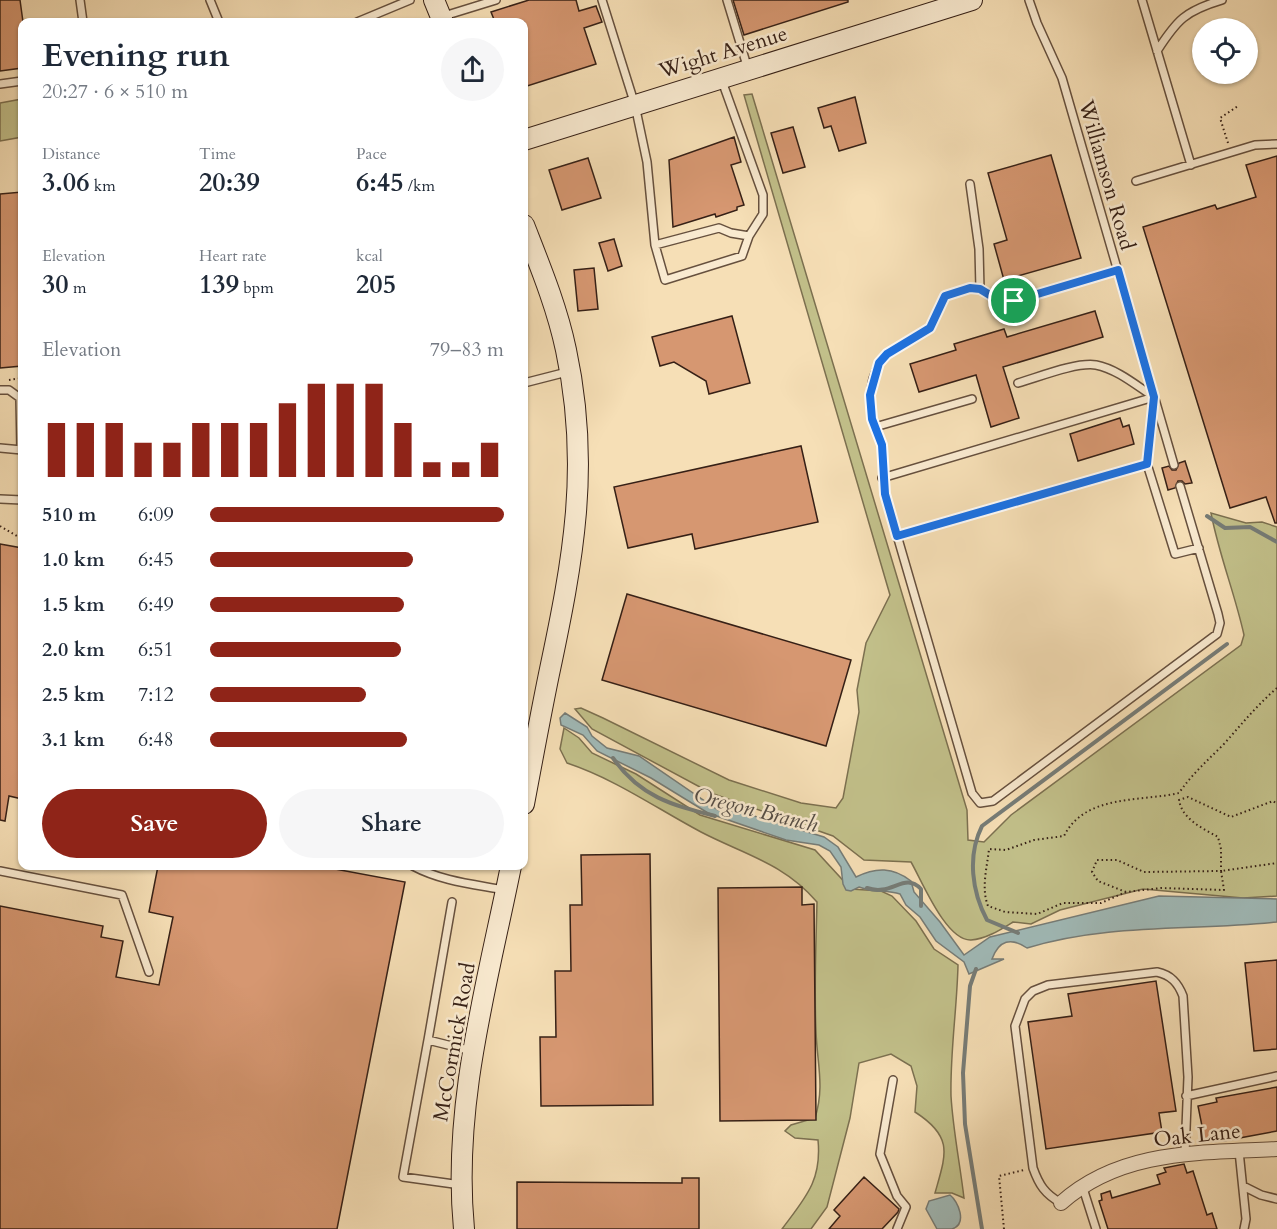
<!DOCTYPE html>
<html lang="en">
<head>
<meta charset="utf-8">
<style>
	body { margin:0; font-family:Cardo,serif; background:#f6f6f7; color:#1f2937; height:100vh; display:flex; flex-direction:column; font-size:22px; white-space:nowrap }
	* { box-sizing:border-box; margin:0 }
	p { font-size:20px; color:#747a83 }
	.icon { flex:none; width:33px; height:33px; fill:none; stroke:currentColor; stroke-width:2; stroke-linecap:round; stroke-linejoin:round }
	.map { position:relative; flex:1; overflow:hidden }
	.drawer { position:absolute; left:18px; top:18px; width:510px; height:852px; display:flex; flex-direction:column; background:#fff; border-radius:12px; box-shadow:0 2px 4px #0004 }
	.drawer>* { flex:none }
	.tools { position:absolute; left:1192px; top:18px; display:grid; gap:12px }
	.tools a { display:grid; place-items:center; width:66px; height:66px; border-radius:50%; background:#fff; box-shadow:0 2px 4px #0004; font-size:30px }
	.pin { position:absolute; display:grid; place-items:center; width:51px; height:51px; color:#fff; margin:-26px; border:3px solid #fff; border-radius:50%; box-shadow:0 2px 6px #0007 }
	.round { display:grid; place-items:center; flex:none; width:63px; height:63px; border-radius:32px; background:#f6f6f7 }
	.head { display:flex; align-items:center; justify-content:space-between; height:102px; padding:0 24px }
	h1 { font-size:33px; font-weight:600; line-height:45px }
	.figures { display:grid; grid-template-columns:repeat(3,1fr); gap:9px; height:102px; padding:6px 24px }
	.figures div { display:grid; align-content:center }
	.figures b { font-size:26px; font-weight:600 }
	.figures small { font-size:16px; font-weight:400 }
	.figures p { font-size:16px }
	.chart { height:168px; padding:12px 24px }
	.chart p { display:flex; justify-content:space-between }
	.chart svg { width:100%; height:108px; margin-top:6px; stroke:#8f2418; stroke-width:6 }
	.action { display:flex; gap:12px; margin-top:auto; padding:12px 24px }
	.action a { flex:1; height:69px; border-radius:36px; background:#8f2418; color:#fff; font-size:24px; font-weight:600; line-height:69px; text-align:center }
	.action a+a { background:#f6f6f7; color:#1f2937 }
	ul { padding:0 24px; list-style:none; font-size:20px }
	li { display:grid; grid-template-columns:96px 72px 1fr; align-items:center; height:45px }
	li i { height:15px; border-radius:8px; background:#8f2418 }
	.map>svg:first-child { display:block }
	.green { fill:#c2c08a; stroke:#7c7050; stroke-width:1.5 }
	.water { fill:#a0bab8; stroke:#767c77; stroke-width:1.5 }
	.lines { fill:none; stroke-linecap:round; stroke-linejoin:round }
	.stream { stroke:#767c77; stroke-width:4 }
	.building { fill:#d69771; stroke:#362016; stroke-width:1.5 }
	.lane-casing { stroke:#66503e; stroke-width:10 }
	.street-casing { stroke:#66503e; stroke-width:16 }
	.secondary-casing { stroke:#362016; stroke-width:22 }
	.path { stroke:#362016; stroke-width:2; stroke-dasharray:1.5 3; stroke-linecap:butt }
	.lane { stroke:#f9ead0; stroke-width:7 }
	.street { stroke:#f9ead0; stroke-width:14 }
	.secondary { stroke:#f9ead0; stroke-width:20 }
	.route-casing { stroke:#fff; stroke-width:12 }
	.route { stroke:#1a73e8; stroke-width:8 }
	.labels { text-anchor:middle; stroke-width:5; stroke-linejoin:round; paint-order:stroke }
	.street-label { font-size:21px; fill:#362016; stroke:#f9ead0 }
	.water-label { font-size:22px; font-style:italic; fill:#564e47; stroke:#f9ead0 }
</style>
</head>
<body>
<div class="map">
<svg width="1277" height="1229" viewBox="0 0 1277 1229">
	<rect width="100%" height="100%" fill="#f6dfb6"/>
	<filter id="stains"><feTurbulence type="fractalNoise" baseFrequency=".00333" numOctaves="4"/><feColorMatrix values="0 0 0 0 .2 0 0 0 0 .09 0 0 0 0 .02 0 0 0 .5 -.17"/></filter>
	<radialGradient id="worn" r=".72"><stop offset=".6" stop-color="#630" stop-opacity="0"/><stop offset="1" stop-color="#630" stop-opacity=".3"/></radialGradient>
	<path class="green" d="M 752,94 L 967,810 L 968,840 L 984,842 L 1011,815 L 1241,645 L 1244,635 C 1235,594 1219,555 1211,513 L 1246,523 L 1262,522 L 1277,527 L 1277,896 L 1243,898 L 1143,889 L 1060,910 L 1031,924 L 1013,922 C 1000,930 986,939 971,940 C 946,941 922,881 911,862 L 864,860 L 833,836 L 711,793 L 592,729 L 575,709 L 581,708 L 603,718 L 729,780 L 801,803 L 836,808 L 843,798 L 859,712 L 857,690 L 866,643 L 890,595 L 744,95 Z
		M 22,99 L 22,137 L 0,141 L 0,103 Z
		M 564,728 L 579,738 L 592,753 L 636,774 L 700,815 L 815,850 L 851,889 L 881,891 L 892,896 L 916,921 L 934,949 L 958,965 C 957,1009 950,1052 951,1096 C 953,1130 960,1164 964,1198 L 952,1193 L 935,1193 C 946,1154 954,1137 915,1112 L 917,1086 L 911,1066 L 891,1054 L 859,1063 L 850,1118 L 827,1207 L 811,1229 L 782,1229 C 805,1198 822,1181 818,1140 L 795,1138 L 785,1131 L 791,1125 L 815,1118 C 825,1086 817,1064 816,1031 C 814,988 816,945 817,902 C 784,863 743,854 701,832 C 656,808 615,779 567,763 L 560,749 Z"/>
	<path class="water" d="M 565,713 L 587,727 L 592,736 L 607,748 L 639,756 L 718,810 L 741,812 L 824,837 L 838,847 L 856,877 C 876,867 893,867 911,881 L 914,892 L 940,922 L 964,955 L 990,937 L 1159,896 L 1277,899 L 1277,922 C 1194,931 1108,923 1027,948 C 1011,937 999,940 992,959 L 1004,959 L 969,974 L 964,962 L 936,941 L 920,917 L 906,905 L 900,894 C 886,890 872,892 859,887 L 851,891 L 846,890 L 843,884 L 841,867 L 830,851 L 819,845 L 786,840 L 708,813 L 651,778 L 597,751 L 583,735 L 561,725 L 560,718 Z
		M 950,1195 C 958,1201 968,1224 952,1229 C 948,1229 941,1229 937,1229 L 926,1209 L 929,1201 Z"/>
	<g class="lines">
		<path class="stream" d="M 1207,516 L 1225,528 L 1250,527 L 1277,542
			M 613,758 C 640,797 672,805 715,816
			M 867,888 C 892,897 904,871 921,889 L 921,906
			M 1018,933 L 987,920 C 972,892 967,856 982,826 L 1227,644
			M 976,969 L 970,986 L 963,1073 L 965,1124 L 982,1229"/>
	</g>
	<path class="building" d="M 0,0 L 20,0 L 23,22 L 22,68 L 0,71 Z
		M 529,0 L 576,0 L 579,11 L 596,6 L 602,22 L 584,28 L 596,64 L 524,87 L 524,22 L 495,22 L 491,12 Z
		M 733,0 L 848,0 L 848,2 L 744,35 Z
		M 855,97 L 866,143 L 839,151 L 831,126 L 824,128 L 818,108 Z
		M 793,127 L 805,167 L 783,173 L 771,133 Z
		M 734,137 L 741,162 L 731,165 L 744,205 L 737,207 L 737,210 L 716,217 L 715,214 L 673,227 L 669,160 Z
		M 1051,155 L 1081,258 L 1004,280 L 994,244 L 1007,240 L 988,173 Z
		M 1277,156 L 1277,523 L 1275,523 L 1266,497 L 1230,508 L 1143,227 L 1215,205 L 1217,209 L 1256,197 L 1246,165 Z
		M 588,158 L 601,198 L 562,210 L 549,170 Z
		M 22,192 L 22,366 L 0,368 L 0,194 Z
		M 614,239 L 622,266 L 608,271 L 599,243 Z
		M 594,268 L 598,309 L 578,311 L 574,270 Z
		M 1095,311 L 1103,337 L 1003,367 L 1019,418 L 991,427 L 976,375 L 919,392 L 910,364 L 956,350 L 954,344 L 1004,329 L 1007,337 Z
		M 732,316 L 750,383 L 709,394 L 706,381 L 674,362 L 660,366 L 652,337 Z
		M 1120,418 L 1123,427 L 1129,425 L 1134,444 L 1078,461 L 1070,434 Z
		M 801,446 L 818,522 L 695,549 L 692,534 L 628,548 L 614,487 Z
		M 1185,461 L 1192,483 L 1185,484 L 1182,481 L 1178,481 L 1175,488 L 1168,490 L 1162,468 L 1169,466 L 1172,470 L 1176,470 L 1179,463 Z
		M 0,544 L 22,548 L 22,799 L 9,796 L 5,821 L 0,820 Z
		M 627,594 L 851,660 L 826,746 L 602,680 Z
		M 650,854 L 653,1105 L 541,1106 L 540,1037 L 556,1037 L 555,971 L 571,971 L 570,905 L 582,905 L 581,855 Z
		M 158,866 L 319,866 L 405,882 L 337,1229 L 0,1229 L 0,906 L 103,926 L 101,937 L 123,941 L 116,977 L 159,985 L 173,917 L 149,912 Z
		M 802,887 L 802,905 L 814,904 L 816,1120 L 720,1121 L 718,888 Z
		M 1277,960 L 1277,1049 L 1254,1051 L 1245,963 Z
		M 1156,981 L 1176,1111 L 1159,1113 L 1162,1132 L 1046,1149 L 1028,1022 L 1072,1016 L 1068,994 Z
		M 1277,1087 L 1277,1131 L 1223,1141 L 1223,1137 L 1205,1141 L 1198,1106 L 1217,1102 L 1216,1098 Z
		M 1184,1164 L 1187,1173 L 1193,1171 L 1207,1215 L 1212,1213 L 1217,1229 L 1108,1229 L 1099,1201 L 1102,1200 L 1101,1194 L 1110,1191 L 1112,1198 L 1160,1184 L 1157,1175 L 1166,1172 L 1164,1168 Z
		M 864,1177 L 899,1209 L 898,1212 L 882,1229 L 829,1229 L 840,1216 L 834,1210 Z
		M 682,1178 L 699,1178 L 699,1229 L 517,1229 L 517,1182 L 682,1183 Z"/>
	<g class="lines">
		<g class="lane-casing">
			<path id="lane" d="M 80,0 L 83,22
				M 210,0 L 219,22
				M 602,0 L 635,105 L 647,162 L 655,245 L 665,280 L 742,256 L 749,236 L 763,214 L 763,195 L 722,81
				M 727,0 L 748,69
				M 1029,0 L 1037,23 L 1062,78 L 1174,465
				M 1142,0 L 1191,165
				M 444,16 L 496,0
				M 357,22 L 410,0
				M 1157,51 C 1177,20 1185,11 1222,0
				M 0,84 L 22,81
				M 1136,181 L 1255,145 L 1277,144
				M 970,184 L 979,249 L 980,289
				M 655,245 L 719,228 L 731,233 L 749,236
				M 1118,270 L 1014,301 L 998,300 L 980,289 L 970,288 L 945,296 L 930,328 L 887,354 L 879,363 L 873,379 L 870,395 L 872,419 L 882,445 L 885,494 L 972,793 L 980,803 L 993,801 L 1217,634 L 1220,623 L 1218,614 L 1180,486
				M 524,383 L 567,372
				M 1018,383 C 1039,377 1076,362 1096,365 C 1117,369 1137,386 1154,397
				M 0,390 L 9,390 L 20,398 L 21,450
				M 1154,402 L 1147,464 L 1175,554 L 1199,548
				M 875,427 L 972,399
				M 0,448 L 22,450
				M 882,478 L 1154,397
				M 0,499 L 22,500
				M 897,536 L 1147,464
				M 413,866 C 441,881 472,884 504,890
				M 0,871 L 122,895 L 149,972
				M 428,1040 L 452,902
				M 893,1080 L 880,1154 L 897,1196 L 906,1207 L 897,1229
				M 1186,1096 L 1277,1076
				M 1239,1151 L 1246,1219 L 1244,1229
				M 461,1185 L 403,1177 L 428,1040 L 472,1051
				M 1082,1185 L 1096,1229
				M 1243,1186 L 1261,1195 L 1277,1199
				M 1061,1203 C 1045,1194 1039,1185 1033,1168 L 1015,1026 L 1025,999 L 1033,991 L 1048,985 L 1157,972 C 1171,975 1178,983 1183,996 L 1188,1077 L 1185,1154"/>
		</g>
		<g class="street-casing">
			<path id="street" d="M 1061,1203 C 1121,1149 1201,1153 1277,1149"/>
		</g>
		<g class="secondary-casing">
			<path id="secondary" d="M 434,0 L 443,22
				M 524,140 L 972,0
				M 524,225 C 540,266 557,307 566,350 C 591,466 573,561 549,674 C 540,718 532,761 524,804
				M 464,1229 C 452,1106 487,985 511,866"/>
		</g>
		<path class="path" d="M 1228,143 L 1220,118 L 1238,106
			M 9,380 L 22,378
			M 0,526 L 22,539
			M 1277,688 C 1256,706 1241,725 1223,745 C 1207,761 1192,774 1179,793 C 1140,802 1085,794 1064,836 L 1034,840 L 1006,850 L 989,849 C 987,868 981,888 988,906 L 1005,912 L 1037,914 L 1063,903 L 1101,903 L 1126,892 L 1161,888 L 1224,890 L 1221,871 L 1277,863
			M 1126,892 L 1098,881 L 1092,872 L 1097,860 L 1117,860 L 1144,872 L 1221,871 L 1221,849 L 1218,837 C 1202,828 1182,819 1179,800 L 1188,797 L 1231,817 L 1273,801 L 1277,804
			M 1004,1229 L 999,1176 L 1024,1170"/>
		<use href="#lane" class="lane"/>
		<use href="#street" class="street"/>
		<use href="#secondary" class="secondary"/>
	</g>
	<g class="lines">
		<g class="route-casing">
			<path id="route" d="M 1118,270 L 1154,397 L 1147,464 L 897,536 L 885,494 L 882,445 L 872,419 L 870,395 L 879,363 L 887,354 L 930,328 L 945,296 L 970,288 L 980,289 L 998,300 L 1014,301 Z"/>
		</g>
		<use href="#route" class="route"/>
	</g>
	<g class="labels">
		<g class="street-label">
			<text transform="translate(723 52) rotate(-17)" y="7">Wight Avenue</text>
			<text transform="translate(1107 175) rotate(74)" y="7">Williamson Road</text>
			<text transform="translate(454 1042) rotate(-80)" y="7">McCormick Road</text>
			<text transform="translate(1197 1135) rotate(-6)" y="7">Oak Lane</text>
		</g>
		<g class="water-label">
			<text transform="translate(756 809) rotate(14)" y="8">Oregon Branch</text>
		</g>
	</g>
	<rect width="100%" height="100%" filter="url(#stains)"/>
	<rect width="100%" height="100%" fill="url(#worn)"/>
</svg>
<div class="tools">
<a><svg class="icon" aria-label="locate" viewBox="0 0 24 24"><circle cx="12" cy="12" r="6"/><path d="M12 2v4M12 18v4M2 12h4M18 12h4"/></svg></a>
</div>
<div class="pin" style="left:1014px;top:301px;background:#1e9e55"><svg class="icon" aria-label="arrive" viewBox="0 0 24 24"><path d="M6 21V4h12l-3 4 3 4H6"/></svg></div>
<section class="drawer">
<div class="head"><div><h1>Evening run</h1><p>20:27 · 6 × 510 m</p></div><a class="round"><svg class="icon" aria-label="share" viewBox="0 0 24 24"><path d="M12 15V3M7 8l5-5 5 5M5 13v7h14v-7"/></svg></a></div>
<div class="figures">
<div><p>Distance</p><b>3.06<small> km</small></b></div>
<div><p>Time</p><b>20:39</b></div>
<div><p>Pace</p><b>6:45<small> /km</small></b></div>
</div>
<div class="figures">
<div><p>Elevation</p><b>30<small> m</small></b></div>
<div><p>Heart rate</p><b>139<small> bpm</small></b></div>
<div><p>kcal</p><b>205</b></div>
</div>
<div class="chart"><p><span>Elevation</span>79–83 m</p>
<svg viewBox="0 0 160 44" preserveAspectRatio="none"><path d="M5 44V22M15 44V22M25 44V22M35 44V30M45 44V30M55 44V22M65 44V22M75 44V22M85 44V14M95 44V6M105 44V6M115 44V6M125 44V22M135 44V38M145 44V38M155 44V30"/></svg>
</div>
<ul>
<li><b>510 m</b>6:09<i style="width:100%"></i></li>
<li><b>1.0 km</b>6:45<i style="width:69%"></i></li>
<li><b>1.5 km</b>6:49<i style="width:66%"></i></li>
<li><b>2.0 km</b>6:51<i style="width:65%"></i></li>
<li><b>2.5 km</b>7:12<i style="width:53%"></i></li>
<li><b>3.1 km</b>6:48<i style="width:67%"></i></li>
</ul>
<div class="action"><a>Save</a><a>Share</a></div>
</section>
</div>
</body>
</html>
